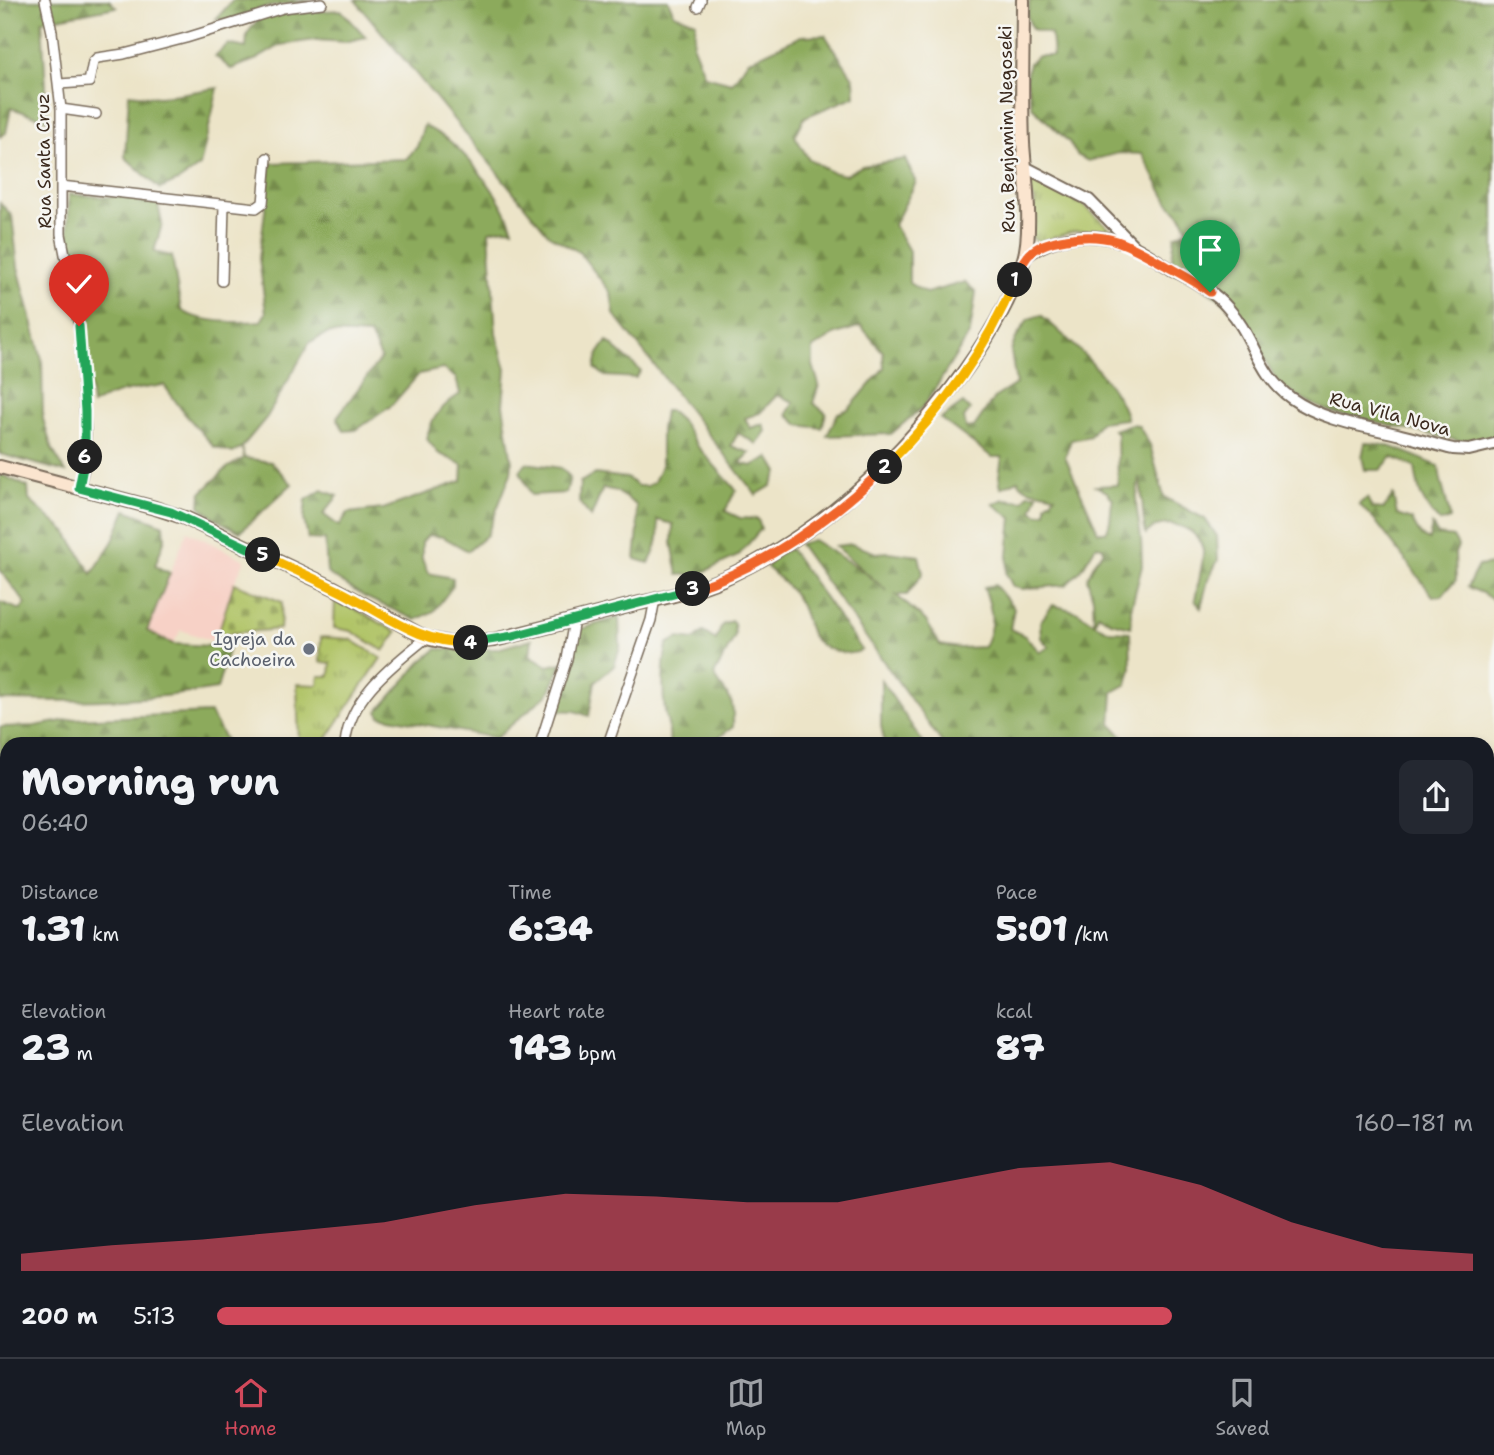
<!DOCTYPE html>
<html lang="en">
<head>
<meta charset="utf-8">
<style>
	body { margin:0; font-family:"Shantell Sans",sans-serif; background:#242831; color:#f1f3f6; height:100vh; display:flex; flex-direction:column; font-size:26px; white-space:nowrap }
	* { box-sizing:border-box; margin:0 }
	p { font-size:23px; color:#9ea1a6 }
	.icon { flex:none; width:38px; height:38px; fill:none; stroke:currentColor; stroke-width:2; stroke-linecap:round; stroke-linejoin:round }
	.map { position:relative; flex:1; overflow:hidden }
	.panel { position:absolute; left:0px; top:737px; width:1494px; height:621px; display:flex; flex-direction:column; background:#171b24; border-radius:21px 21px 0 0; box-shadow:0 4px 10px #0003 }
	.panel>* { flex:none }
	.pin { position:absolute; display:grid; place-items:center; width:60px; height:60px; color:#fff; margin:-72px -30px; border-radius:50% 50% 50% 0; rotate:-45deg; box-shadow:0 0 7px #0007 }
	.pin .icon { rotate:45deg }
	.km { position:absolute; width:35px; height:35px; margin:-18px; border-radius:50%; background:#222; color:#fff; font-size:19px; line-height:35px; text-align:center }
	.round { display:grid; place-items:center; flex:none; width:74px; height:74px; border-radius:14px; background:#242831 }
	.headline { display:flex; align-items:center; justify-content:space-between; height:119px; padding:0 21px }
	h1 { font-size:38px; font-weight:800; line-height:52px }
	.metrics { display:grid; grid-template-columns:repeat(3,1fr); gap:10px; height:119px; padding:7px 21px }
	.metrics div { display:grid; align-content:center }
	.metrics b { font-size:35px; font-weight:800 }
	.metrics small { font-size:19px; font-weight:400 }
	.metrics p { font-size:19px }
	.chart { height:196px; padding:14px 21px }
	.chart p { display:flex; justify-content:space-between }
	.chart svg { width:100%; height:126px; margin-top:7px; fill:#d1495b; opacity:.7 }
	ul { padding:0 21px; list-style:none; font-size:23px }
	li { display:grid; grid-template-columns:112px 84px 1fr; align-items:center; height:52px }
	li i { height:18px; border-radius:9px; background:#d1495b }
	.menu { display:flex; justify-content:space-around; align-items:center; height:98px; border-top:2px solid #363941; background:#171b24; font-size:19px; color:#9ea1a6 }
	.menu a { display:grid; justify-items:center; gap:4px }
	.menu .active { color:#d1495b }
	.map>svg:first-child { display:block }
	.built { fill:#f7d1c6 }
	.grass { fill:url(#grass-tufts); stroke:#767743; stroke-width:2 }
	.forest { fill:url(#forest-firs); stroke:#646a3d; stroke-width:2 }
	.cemetery { fill:url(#cemetery-stones); stroke:#767743; stroke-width:2 }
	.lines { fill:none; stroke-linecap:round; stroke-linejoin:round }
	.minor-casing { stroke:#796b5a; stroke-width:12 }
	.tertiary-casing { stroke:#796b5a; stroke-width:14 }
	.secondary-casing { stroke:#796b5a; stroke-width:16 }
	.minor { stroke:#fff; stroke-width:9 }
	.tertiary { stroke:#fff; stroke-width:10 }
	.secondary { stroke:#fbe5cf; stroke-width:12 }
	.split-1-casing { stroke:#fff; stroke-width:14 }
	.split-2-casing { stroke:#fff; stroke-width:14 }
	.split-3-casing { stroke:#fff; stroke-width:14 }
	.split-4-casing { stroke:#fff; stroke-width:14 }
	.split-5-casing { stroke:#fff; stroke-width:14 }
	.split-6-casing { stroke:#fff; stroke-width:14 }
	.split-7-casing { stroke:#fff; stroke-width:14 }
	.split-1 { stroke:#f0652b; stroke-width:9 }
	.split-2 { stroke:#f5b400; stroke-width:9 }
	.split-3 { stroke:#f0652b; stroke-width:9 }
	.split-4 { stroke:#22a559; stroke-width:9 }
	.split-5 { stroke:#f5b400; stroke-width:9 }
	.split-6 { stroke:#22a559; stroke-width:9 }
	.split-7 { stroke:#22a559; stroke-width:9 }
	.worship-dot { fill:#6b7280; stroke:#f6f6f2; stroke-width:2.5 }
	.labels { text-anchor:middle; stroke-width:5; stroke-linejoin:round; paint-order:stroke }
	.street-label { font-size:18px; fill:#3b2a1e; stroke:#f6f6f2 }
	.worship-label { font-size:18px; fill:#5b616d; stroke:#f6f6f2; text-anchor:end }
</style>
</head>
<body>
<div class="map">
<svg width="1494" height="1357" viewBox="0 0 1494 1357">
	<defs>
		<pattern id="grass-tufts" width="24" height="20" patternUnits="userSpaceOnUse" patternTransform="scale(1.75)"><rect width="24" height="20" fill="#b1c468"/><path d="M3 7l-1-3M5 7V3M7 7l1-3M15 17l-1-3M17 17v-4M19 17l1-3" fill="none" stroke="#919f55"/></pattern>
		<pattern id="forest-firs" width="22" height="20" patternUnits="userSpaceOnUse" patternTransform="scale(1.75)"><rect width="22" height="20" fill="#8caa5c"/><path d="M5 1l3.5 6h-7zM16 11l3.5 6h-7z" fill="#748b4b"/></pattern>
		<pattern id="cemetery-stones" width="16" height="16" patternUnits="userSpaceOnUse" patternTransform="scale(1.75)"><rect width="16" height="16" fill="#b1c468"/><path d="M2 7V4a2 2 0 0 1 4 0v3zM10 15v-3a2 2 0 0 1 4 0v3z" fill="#919f55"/></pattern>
	</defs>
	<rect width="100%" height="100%" fill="#f6f6f2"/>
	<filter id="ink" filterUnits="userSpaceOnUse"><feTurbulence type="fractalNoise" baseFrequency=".0143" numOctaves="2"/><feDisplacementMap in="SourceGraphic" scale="14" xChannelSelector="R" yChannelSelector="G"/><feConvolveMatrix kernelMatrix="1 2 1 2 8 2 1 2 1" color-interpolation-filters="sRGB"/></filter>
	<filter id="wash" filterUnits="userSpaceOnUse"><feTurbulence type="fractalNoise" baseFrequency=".00686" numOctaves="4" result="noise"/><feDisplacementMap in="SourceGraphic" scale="28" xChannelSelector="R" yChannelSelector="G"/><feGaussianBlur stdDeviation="1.57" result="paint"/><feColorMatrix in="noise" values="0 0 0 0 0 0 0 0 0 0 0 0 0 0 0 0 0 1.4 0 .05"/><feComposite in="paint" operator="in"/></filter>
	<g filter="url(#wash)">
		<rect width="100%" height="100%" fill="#ece4c8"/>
		<path class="built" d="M 187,531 L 245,560 L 234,583 L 215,642 L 181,630 L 173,644 L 147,631 Z"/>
		<path class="grass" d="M 1029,176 L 1081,203 L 1113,231 L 1075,231 L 1038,242 L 1031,237 L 1035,200 L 1030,193 Z
			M 335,598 L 397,632 L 384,651 L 351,631 L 334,628 Z
			M 321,637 L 350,639 L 381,658 L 323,744 L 299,744 L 297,684 L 318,685 L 319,676 L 330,676 L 331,663 L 320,662 Z"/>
		<path class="forest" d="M 0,0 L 109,0 L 116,7 L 42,21 L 48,120 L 11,108 L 6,133 L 0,137 Z
			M 233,0 L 310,0 L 262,8 L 229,20 L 216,19 Z
			M 355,0 L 668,0 L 674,14 L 696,22 L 693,46 L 705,76 L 732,83 L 748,61 L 801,36 L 825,35 L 854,79 L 855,96 L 805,117 L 795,136 L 808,158 L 831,172 L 845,175 L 862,166 L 905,159 L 916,182 L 894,225 L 909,251 L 909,283 L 926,293 L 965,282 L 976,292 L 970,333 L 924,406 L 891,434 L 827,436 L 838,413 L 849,409 L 884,368 L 883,352 L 861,326 L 836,334 L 813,348 L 813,365 L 819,385 L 813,403 L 826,413 L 822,428 L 798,425 L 787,414 L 794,402 L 777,395 L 760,413 L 745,418 L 750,428 L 763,424 L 766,431 L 757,444 L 738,433 L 731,446 L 750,453 L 740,463 L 752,466 L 769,457 L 778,472 L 771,486 L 756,495 L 614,314 L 611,293 L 579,252 L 549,235 Z
			M 1030,0 L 1494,0 L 1494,438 L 1475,444 L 1336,414 L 1305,401 L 1278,383 L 1237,311 L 1171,265 L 1175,236 L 1188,230 L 1181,215 L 1168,202 L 1142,154 L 1119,153 L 1088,161 L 1077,155 L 1069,142 L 1032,107 L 1026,77 L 1029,63 L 1038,56 L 1053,56 L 1051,34 L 1032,29 L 1027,16 Z
			M 341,10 L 366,37 L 345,42 L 315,40 L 281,45 L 257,59 L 231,69 L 215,56 L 228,44 L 246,48 L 247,34 L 259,18 L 291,13 Z
			M 218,88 L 200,166 L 180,180 L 160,189 L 125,157 L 129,94 L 159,97 Z
			M 424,125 C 433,131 444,136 452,143 C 476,165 502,198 513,229 L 505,228 L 489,231 L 496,333 L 506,369 L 503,405 L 512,462 L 511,473 L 487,535 L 468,551 L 443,537 L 428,535 L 422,542 L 422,559 L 428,573 L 453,578 L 453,586 L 434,611 L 416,620 L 365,597 L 327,573 L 325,540 L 308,539 L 304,519 L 306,500 L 322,490 L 338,496 L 323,514 L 339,526 L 348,513 L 383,509 L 462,481 L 463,465 L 438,453 L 427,439 C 429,419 443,405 460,394 L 456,378 L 443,369 L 419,374 L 391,406 L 356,430 L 344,431 L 337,417 L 381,358 L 370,335 L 329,333 L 310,342 L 267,417 L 242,447 L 244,458 L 271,462 L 292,484 L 240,532 L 216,519 L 200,506 L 201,493 L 227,468 L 244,458 L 242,447 L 233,453 L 214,447 L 184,413 L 164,385 C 138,389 114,391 92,405 L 84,331 L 68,230 L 69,194 L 105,197 L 117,196 L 158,204 L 162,224 L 154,252 L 172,256 L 181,310 C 198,323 239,323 261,321 L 266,313 L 259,258 L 271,163 L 406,159 L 417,147 Z
			M 0,203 L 12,216 L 18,267 L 42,360 L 43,419 L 52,449 L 66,472 L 0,454 Z
			M 1041,315 C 1072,343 1115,379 1127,419 L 1100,422 L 1090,436 L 1071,440 L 1065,457 C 1071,468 1074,479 1079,489 C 1086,504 1092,517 1098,532 L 1106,532 C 1113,521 1109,511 1113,499 L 1107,492 L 1096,486 L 1118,485 L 1117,433 L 1114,430 L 1131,424 L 1138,425 L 1150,445 L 1164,497 L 1205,519 L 1217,536 L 1218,560 L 1208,580 L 1201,608 L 1195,600 C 1197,587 1204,562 1203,550 C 1199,526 1161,515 1146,534 C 1141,515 1144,496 1139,477 L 1136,503 L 1141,538 L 1142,566 L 1131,609 L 1131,627 L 1111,622 L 1098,614 L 1095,624 L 1110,631 L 1130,632 L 1131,669 L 1127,684 L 1113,692 L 1111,724 L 1130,744 L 943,744 L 799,544 L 813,540 L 863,571 L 887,591 L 835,546 L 852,544 L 876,553 L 888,552 L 919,556 L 923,573 L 907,595 L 896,595 L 926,621 L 940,645 L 960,648 L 984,647 C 995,624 993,612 984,587 L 995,585 L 1014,608 L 1010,629 L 1025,636 L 1040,652 L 1049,647 L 1041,638 L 1040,622 L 1053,605 L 1078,612 L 1094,623 L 1093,598 L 1087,578 L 1095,562 L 1103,552 L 1103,547 L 1096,546 L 1081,570 L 1066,585 L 1022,589 L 1013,587 L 1006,573 L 1012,518 L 993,504 L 1004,499 L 1023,501 L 1028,494 L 1038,494 L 1032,510 L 1038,514 L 1046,512 L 1046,504 L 1055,496 C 1041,489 1027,495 1018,480 L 1001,488 L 999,476 L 1002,457 L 992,457 L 941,419 L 963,403 L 970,410 L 964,418 L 966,428 L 974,427 L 994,398 L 1016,384 L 1011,351 L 1015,340 L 1028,319 Z
			M 607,341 L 641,371 L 636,378 L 605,376 L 595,368 L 598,354 Z
			M 664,411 L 670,411 L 682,422 L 698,447 L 736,490 L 725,511 L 740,518 L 758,519 L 761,529 L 738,556 L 699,574 L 678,575 L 672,543 L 673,524 L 657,520 C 661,535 657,549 649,563 L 635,559 L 638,530 L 636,505 L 616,491 L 603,488 L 591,517 L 579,502 L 580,482 L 595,474 L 627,478 L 638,486 L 647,486 L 654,482 L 661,466 L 661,430 Z
			M 1365,443 C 1393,443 1414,457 1439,466 C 1440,486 1448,500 1450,519 L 1440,522 C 1422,503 1418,493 1415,467 L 1392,457 L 1380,470 L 1365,470 L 1362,457 Z
			M 526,463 L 561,468 L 570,477 L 566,493 L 531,495 L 520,471 Z
			M 0,474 L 28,487 L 29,500 L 67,533 L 92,574 L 113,541 L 126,510 L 164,525 L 165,538 L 155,566 L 170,573 L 147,631 L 173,644 L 229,647 L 217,689 C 145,701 73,702 0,700 L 0,602 L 21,610 L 26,604 L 0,570 Z
			M 1393,495 L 1397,515 L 1412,520 L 1421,536 L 1429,540 L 1432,525 L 1438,535 L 1453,537 L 1458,546 L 1455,553 L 1456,580 L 1442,596 L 1433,596 L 1377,523 L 1359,504 L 1367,498 L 1372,508 L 1384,509 Z
			M 790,549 L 862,650 C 848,658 820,649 812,636 C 807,626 805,614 800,604 C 793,590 779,578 767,567 L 777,554 Z
			M 1494,564 L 1494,601 L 1482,593 L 1467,587 L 1478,566 Z
			M 619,617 L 620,647 L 614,666 L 595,682 L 589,716 L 575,711 L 553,710 L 568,673 L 578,630 Z
			M 731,621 L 734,624 L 735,636 L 714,675 C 729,701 734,693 733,727 L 709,744 L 669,744 C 671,732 667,722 665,711 C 662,689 663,666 667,644 L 678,638 L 694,640 L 703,632 L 716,640 L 722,625 Z
			M 532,639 L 530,655 L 548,666 L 562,663 L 549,693 L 496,738 L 380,716 L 378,711 L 421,662 L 437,649 L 497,649 Z
			M 881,680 L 924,744 L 885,744 L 881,726 Z
			M 210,713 L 228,744 L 7,744 L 7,876 L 0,895 L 0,727 L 35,726 L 73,719 Z
			M 0,1189 L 7,1189 L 7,1320 L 0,1316 Z
			M 411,1351 L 645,1351 L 651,1357 L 416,1357 Z
			M 1083,1351 L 1375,1351 L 1374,1357 L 1083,1357 Z"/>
		<path class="cemetery" d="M 234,583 L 282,602 L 280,629 L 218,634 Z"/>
	</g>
	<g filter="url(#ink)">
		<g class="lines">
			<g class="minor-casing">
				<path id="minor" d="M 45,0 L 52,32 L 61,109 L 61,234 L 79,326 L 86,433 L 84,468 L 79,488
					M 698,7 L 701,0
					M 59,84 L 89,82 L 93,62 L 97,58 L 124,54 L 186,38 L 283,8 L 322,3
					M 61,109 L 96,114
					M 61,186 L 256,208 L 263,203 L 267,158
					M 222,281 L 224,205
					M 345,744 C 350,696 392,666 426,638
					M 540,744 L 567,659 L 574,620
					M 608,744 L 651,620 L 655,599
					M 362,1351 L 368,1357"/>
			</g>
			<g class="tertiary-casing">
				<path id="tertiary" d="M 1025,167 L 1089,200 L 1134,246
					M 1024,258 C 1055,233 1099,230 1135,247 C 1147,253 1159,262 1171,269 C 1191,280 1213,290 1228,308 C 1254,336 1258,375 1291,398 C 1323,421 1364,426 1401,435 C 1419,439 1435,445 1453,449 L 1469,450 L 1494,444"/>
			</g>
			<g class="secondary-casing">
				<path id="secondary" d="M 0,467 L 155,508 L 185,518 L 334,588 L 426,638 L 454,644 L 494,640 C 540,629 586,617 632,605 C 666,597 701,590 733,574 C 822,532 893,465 952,388 C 982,349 1009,306 1024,259 C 1033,229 1025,175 1023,143 C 1021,95 1023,48 1023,0"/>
			</g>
			<use href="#minor" class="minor"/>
			<use href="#tertiary" class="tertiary"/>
			<use href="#secondary" class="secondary"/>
		</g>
	</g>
	<g class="lines" filter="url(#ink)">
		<g class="split-1-casing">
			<path id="split-1" d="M 1015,280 C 1026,252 1035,244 1066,239 C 1107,231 1128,244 1163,264 C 1179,273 1195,281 1210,292"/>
		</g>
		<g class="split-2-casing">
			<path id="split-2" d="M 885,467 C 939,414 986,350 1015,280"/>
		</g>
		<g class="split-3-casing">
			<path id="split-3" d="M 693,589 C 762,568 834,518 885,467"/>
		</g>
		<g class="split-4-casing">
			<path id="split-4" d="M 471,643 L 513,636 L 693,589"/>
		</g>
		<g class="split-5-casing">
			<path id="split-5" d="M 263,555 C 292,569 323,582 351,597 C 390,618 425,645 471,643"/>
		</g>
		<g class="split-6-casing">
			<path id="split-6" d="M 85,457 L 79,488 L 171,512 L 263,555"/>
		</g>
		<g class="split-7-casing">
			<path id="split-7" d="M 79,326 L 85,411 L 85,457"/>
		</g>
		<use href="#split-1" class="split-1"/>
		<use href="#split-2" class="split-2"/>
		<use href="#split-3" class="split-3"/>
		<use href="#split-4" class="split-4"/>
		<use href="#split-5" class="split-5"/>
		<use href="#split-6" class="split-6"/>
		<use href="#split-7" class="split-7"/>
	</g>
	<circle class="worship-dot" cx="309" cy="649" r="7"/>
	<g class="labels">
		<g class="street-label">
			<text transform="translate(1007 129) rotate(-91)" y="6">Rua Benjamim Negoseki</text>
			<text transform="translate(44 161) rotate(-91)" y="6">Rua Santa Cruz</text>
			<text transform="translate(1390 414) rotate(15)" y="6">Rua Vila Nova</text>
		</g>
		<g class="worship-label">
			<text x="295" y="645">Igreja da<tspan x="295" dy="21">Cachoeira</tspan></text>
		</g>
	</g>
</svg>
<div class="pin" style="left:1210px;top:292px;background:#1e9e55"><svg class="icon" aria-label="arrive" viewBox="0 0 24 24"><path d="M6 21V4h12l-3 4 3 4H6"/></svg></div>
<div class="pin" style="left:79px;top:326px;background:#d93025"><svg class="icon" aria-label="check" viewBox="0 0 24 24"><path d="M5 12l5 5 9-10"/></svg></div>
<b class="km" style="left:1015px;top:280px">1</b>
<b class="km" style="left:885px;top:467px">2</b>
<b class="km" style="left:693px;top:589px">3</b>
<b class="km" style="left:471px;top:643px">4</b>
<b class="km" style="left:263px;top:555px">5</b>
<b class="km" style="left:85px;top:457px">6</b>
<section class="panel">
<div class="headline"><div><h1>Morning run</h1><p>06:40</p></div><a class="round"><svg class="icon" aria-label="share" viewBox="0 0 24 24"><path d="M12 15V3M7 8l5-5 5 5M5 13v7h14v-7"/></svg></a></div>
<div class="metrics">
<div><p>Distance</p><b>1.31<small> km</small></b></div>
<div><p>Time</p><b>6:34</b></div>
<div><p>Pace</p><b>5:01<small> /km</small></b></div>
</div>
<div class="metrics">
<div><p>Elevation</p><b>23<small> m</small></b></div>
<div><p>Heart rate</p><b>143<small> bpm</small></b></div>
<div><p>kcal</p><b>87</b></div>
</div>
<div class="chart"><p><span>Elevation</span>160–181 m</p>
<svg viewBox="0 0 160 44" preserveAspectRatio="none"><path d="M0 44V38L10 35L20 33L30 30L40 27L50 21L60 17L70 18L80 20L90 20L100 14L110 8L120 6L130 14L140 27L150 36L160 38V44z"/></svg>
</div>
<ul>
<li><b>200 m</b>5:13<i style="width:76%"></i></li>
</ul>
</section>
</div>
<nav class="menu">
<a class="active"><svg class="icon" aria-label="home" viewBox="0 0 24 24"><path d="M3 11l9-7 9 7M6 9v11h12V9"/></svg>Home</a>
<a><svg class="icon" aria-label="map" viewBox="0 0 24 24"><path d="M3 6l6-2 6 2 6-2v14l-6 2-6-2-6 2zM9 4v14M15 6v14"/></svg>Map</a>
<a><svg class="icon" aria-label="saved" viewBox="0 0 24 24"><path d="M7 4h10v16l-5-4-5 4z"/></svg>Saved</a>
</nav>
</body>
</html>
